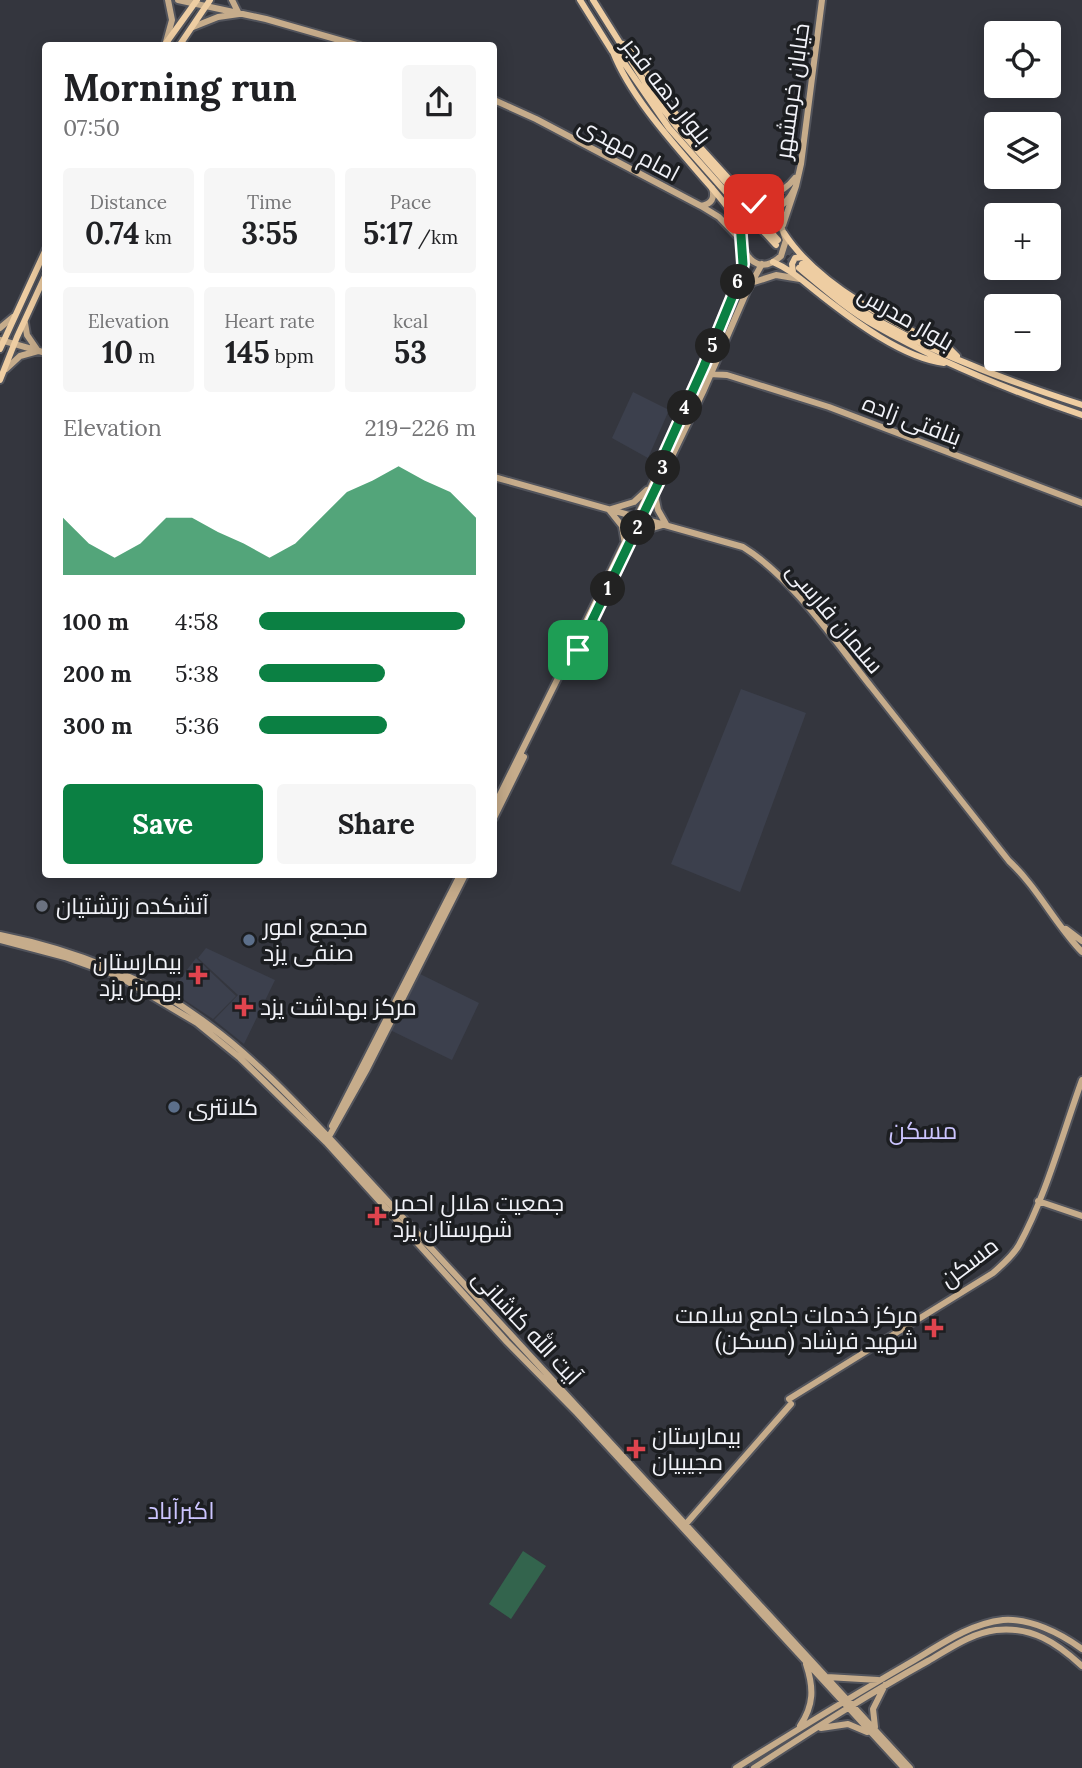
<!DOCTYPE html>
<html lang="en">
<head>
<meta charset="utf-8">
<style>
	body { margin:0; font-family:Lora,Cairo,serif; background:#f6f6f6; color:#202124; height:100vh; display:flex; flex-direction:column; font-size:26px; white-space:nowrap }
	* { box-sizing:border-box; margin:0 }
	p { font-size:23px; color:#757577 }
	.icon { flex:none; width:38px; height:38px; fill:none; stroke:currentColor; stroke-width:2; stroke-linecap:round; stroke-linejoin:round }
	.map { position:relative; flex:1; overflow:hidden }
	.panel { position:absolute; left:42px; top:42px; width:455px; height:836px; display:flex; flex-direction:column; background:#fff; border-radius:7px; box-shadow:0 4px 18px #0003 }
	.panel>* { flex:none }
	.fabs { position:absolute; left:984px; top:21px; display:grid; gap:14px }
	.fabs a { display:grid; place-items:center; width:77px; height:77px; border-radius:7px; background:#fff; box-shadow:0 4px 18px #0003; font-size:35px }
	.pin { position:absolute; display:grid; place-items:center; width:60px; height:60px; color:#fff; margin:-30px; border-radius:14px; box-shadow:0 4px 10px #0006 }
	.km { position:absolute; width:35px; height:35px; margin:-18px; border-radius:50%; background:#222; color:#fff; font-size:19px; line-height:35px; text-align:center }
	.round { display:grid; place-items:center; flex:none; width:74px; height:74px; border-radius:7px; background:#f6f6f6 }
	.headline { display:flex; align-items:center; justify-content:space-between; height:119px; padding:0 21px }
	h1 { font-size:38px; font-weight:700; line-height:52px }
	.metrics { display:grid; grid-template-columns:repeat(3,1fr); gap:10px; height:119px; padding:7px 21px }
	.metrics div { display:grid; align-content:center; border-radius:7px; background:#f6f6f6; text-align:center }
	.metrics b { font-size:30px; font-weight:700 }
	.metrics small { font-size:19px; font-weight:400 }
	.metrics p { font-size:19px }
	.chart { height:196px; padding:14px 21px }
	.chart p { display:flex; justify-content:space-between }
	.chart svg { width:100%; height:126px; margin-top:7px; fill:#0b8043; opacity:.7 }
	.button { display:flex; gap:14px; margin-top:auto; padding:14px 21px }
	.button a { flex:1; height:80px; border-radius:7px; background:#0b8043; color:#fff; font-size:28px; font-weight:700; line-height:80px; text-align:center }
	.button a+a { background:#f6f6f6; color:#202124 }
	ul { padding:0 21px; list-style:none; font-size:23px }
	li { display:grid; grid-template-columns:112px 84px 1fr; align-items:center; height:52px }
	li i { height:18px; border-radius:9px; background:#0b8043 }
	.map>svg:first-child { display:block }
	.built { fill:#3c404d }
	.green { fill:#33644d }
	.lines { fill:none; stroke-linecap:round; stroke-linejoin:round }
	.primary-tunnel { stroke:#50525a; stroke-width:6; stroke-dasharray:6 3; stroke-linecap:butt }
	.secondary-casing { stroke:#52545c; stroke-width:10 }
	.primary-casing { stroke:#52545c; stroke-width:10 }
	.secondary { stroke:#c6ac8b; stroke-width:6 }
	.primary { stroke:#eecda2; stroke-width:6 }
	.route-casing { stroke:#fff; stroke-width:14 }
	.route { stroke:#0b8043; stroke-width:9 }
	.worship-dot { fill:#6b7280; stroke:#1c1e21; stroke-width:2.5 }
	.service-dot { fill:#5c6f8a; stroke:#1c1e21; stroke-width:2.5 }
	.health-dot { fill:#e0444e; stroke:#1c1e21; stroke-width:2.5 }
	.labels { text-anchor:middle; stroke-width:7; stroke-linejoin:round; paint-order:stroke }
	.street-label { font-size:23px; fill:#f1f2f8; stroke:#1c1e21 }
	.poi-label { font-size:23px; fill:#f1f2f8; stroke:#1c1e21; text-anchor:start }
	.neighbourhood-label { font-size:24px; fill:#ccc5ff; stroke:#1c1e21 }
</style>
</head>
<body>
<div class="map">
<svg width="1082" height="1768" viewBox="0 0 1082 1768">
	<rect width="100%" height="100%" fill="#34363e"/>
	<path class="built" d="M 633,392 L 669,410 L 648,458 L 612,438 Z
		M 741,689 L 806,713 L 740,892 L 671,864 Z
		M 206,948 L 275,980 L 244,1044 L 214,1020 L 238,995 L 198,958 Z
		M 196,958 L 236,996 L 213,1019 L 171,991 Z
		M 418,973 L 479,1003 L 452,1060 L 390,1030 Z"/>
	<path class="green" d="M 523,1551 L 546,1566 L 511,1619 L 489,1604 Z"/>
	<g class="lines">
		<path class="primary-tunnel" d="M 781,243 L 802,264
			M 776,245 L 799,268"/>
		<g class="secondary-casing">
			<path id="secondary" d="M 178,0 L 266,19 L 360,46
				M 193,27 L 218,17 L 239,14 L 232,0
				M 166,42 L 172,20 L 168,0
				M 494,100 L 536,119 L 701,206 L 719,217 L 740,239
				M 796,186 L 801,164 L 822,0
				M 743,194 C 764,198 781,196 795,178
				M 701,206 C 712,204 715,198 712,188
				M 756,206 L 768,207 L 776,212 L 786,240 L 781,256 C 752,283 733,241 743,215 Z
				M 772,210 C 785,205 790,198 796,186 L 783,225
				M 740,278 L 746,275 L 749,276 L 751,283 L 776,275 L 800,279
				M 0,328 L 13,317
				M 0,340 L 46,353
				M 6,369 L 20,356 L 38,351 L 27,335 L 25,323
				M 710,374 L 727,375 L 829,407 L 1082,503
				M 494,477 L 743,547 C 792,577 837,644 873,689 C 918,746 964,804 1009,861 C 1038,888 1055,924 1082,952
				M 611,509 L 634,502 L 647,490
				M 610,511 L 622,526 L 625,544
				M 635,539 L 646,530 L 666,524 L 658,510 L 655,495
				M 575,657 L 703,392 L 747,291 L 762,264
				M 494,807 C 580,632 671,460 740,278 L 743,264 L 742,244
				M 494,818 L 524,757
				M 1066,929 L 1082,941
				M 0,935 C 75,950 149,979 210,1026 C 256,1060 296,1103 335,1144 L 910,1768
				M 0,940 L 65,957 L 118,976 L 197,1023 L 240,1058 L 326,1142 L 507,1342 L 577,1413 L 904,1768
				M 332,1126 L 460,875
				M 327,1140 L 367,1069 L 465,875
				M 1038,1201 L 1082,1216
				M 789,1399 L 993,1273 C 1003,1264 1013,1256 1019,1245 C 1046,1196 1063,1132 1082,1080
				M 685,1525 L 791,1404
				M 827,1677 L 878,1680
				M 800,1726 C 814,1705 814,1688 806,1664
				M 875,1727 L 873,1709 L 885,1685
				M 821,1728 L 848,1724 L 867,1732
				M 736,1768 C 792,1733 849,1698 906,1665 C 936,1648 967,1624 1003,1620 C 1030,1618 1060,1633 1082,1649
				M 754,1768 C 811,1731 868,1694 928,1661 C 949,1649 971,1633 996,1630 C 1032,1626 1057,1643 1082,1666"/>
		</g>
		<g class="primary-casing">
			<path id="primary" d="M 580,0 L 612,51 L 620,57 L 669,128 L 732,199
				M 593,0 L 654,97 L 676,126 L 737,195
				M 623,44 L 630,50 L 699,146 L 750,202 L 761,206
				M 164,46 L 197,0
				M 179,46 L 210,0
				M 613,52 C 630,96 673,143 704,179 C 717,194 730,208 740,226
				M 727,205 L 736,206 L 740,203 L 743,194
				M 754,213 L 778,240
				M 749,216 L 776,245
				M 784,233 C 819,287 894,323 951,350 L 957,356
				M 773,262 C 792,270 805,283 822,296 C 854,321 903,358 944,363
				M 802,264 C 828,286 854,308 884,324 C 947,359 1015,383 1082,405
				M 799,268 C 823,288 848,310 876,326 C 941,363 1011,391 1082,415
				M 793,272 L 792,264 L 795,258 L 803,257
				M 0,349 L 46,249
				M 0,380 L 17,337 L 46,274"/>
		</g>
		<use href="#secondary" class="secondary"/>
		<use href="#primary" class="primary"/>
	</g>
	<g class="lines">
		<g class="route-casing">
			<path id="route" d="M 578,650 L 665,469 L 659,466 L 704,366 L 740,278 L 743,264 L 740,222 C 744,212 751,206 761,206 L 754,204"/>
		</g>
		<use href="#route" class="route"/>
	</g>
	<circle class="worship-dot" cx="42" cy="906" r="7"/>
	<g class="service-dot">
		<circle cx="249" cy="940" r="7"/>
		<circle cx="174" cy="1107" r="7"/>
	</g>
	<g class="health-dot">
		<path d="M194.5 964.5h7v7h7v7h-7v7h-7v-7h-7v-7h7z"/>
		<path d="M240.5 996.5h7v7h7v7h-7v7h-7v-7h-7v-7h7z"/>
		<path d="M373.5 1205.5h7v7h7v7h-7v7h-7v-7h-7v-7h7z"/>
		<path d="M930.5 1317.5h7v7h7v7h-7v7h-7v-7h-7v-7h7z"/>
		<path d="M632.5 1438.5h7v7h7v7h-7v7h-7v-7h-7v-7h7z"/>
	</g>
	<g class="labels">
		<g class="street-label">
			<text transform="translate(667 91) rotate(52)" y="8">بلوار دهه فجر</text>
			<text transform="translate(792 91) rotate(-82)" y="8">خیابان خرمشهر</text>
			<text transform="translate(629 149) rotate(28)" y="8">امام مهدی</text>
			<text transform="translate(906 318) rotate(30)" y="8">بلوار مدرس</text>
			<text transform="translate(912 420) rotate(21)" y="8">بنافتی زاده</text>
			<text transform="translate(835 618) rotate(50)" y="8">سلمان فارسی</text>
			<text transform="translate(969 1262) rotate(-37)" y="8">مسکن</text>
			<text transform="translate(527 1327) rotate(47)" y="8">آیت الله کاشانی</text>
		</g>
		<g class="poi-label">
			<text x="56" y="914">آتشکده زرتشتیان</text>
			<text x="263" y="935">مجمع امور<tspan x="263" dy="26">صنفی یزد</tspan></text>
			<text x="182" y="970" text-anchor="end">بیمارستان<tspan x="182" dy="26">بهمن یزد</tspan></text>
			<text x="260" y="1015">مرکز بهداشت یزد</text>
			<text x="188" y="1115">کلانتری</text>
			<text x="393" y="1211">جمعیت هلال احمر<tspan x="393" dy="26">شهرستان یزد</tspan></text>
			<text x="918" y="1323" text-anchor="end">مرکز خدمات جامع سلامت<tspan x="918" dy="26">شهید فرشاد (مسکن)</tspan></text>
			<text x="652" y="1444">بیمارستان<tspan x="652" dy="26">مجیبیان</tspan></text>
		</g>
		<g class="neighbourhood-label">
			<text x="923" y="1139">مسکن</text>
			<text x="181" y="1519">اکبرآباد</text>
		</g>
	</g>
</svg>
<div class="fabs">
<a><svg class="icon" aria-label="locate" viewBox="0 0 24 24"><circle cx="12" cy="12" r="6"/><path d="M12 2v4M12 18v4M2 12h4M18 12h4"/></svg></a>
<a><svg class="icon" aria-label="layers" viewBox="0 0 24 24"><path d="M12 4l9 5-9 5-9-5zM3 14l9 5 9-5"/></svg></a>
<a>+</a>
<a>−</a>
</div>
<div class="pin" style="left:578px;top:650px;background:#1e9e55"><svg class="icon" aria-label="arrive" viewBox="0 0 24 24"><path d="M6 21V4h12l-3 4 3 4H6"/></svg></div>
<div class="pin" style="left:754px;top:204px;background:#d93025"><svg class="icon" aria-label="check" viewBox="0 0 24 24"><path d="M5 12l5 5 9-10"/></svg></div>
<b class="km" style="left:608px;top:589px">1</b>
<b class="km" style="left:638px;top:528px">2</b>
<b class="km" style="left:663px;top:468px">3</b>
<b class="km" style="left:685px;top:408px">4</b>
<b class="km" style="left:713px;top:346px">5</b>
<b class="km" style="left:738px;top:282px">6</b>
<section class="panel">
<div class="headline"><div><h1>Morning run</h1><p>07:50</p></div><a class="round"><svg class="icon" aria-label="share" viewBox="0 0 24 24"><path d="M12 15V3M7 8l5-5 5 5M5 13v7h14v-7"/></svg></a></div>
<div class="metrics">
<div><p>Distance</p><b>0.74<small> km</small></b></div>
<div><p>Time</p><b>3:55</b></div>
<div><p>Pace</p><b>5:17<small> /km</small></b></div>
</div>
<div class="metrics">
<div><p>Elevation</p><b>10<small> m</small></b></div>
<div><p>Heart rate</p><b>145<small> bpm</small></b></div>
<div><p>kcal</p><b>53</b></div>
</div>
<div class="chart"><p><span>Elevation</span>219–226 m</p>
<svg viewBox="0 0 160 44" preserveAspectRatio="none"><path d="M0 44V24L10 33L20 38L30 33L40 24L50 24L60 29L70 33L80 38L90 33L100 24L110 15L120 11L130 6L140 11L150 15L160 24V44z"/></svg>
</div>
<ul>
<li><b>100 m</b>4:58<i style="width:95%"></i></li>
<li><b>200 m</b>5:38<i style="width:58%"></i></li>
<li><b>300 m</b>5:36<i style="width:59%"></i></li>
</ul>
<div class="button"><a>Save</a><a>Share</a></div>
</section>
</div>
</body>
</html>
